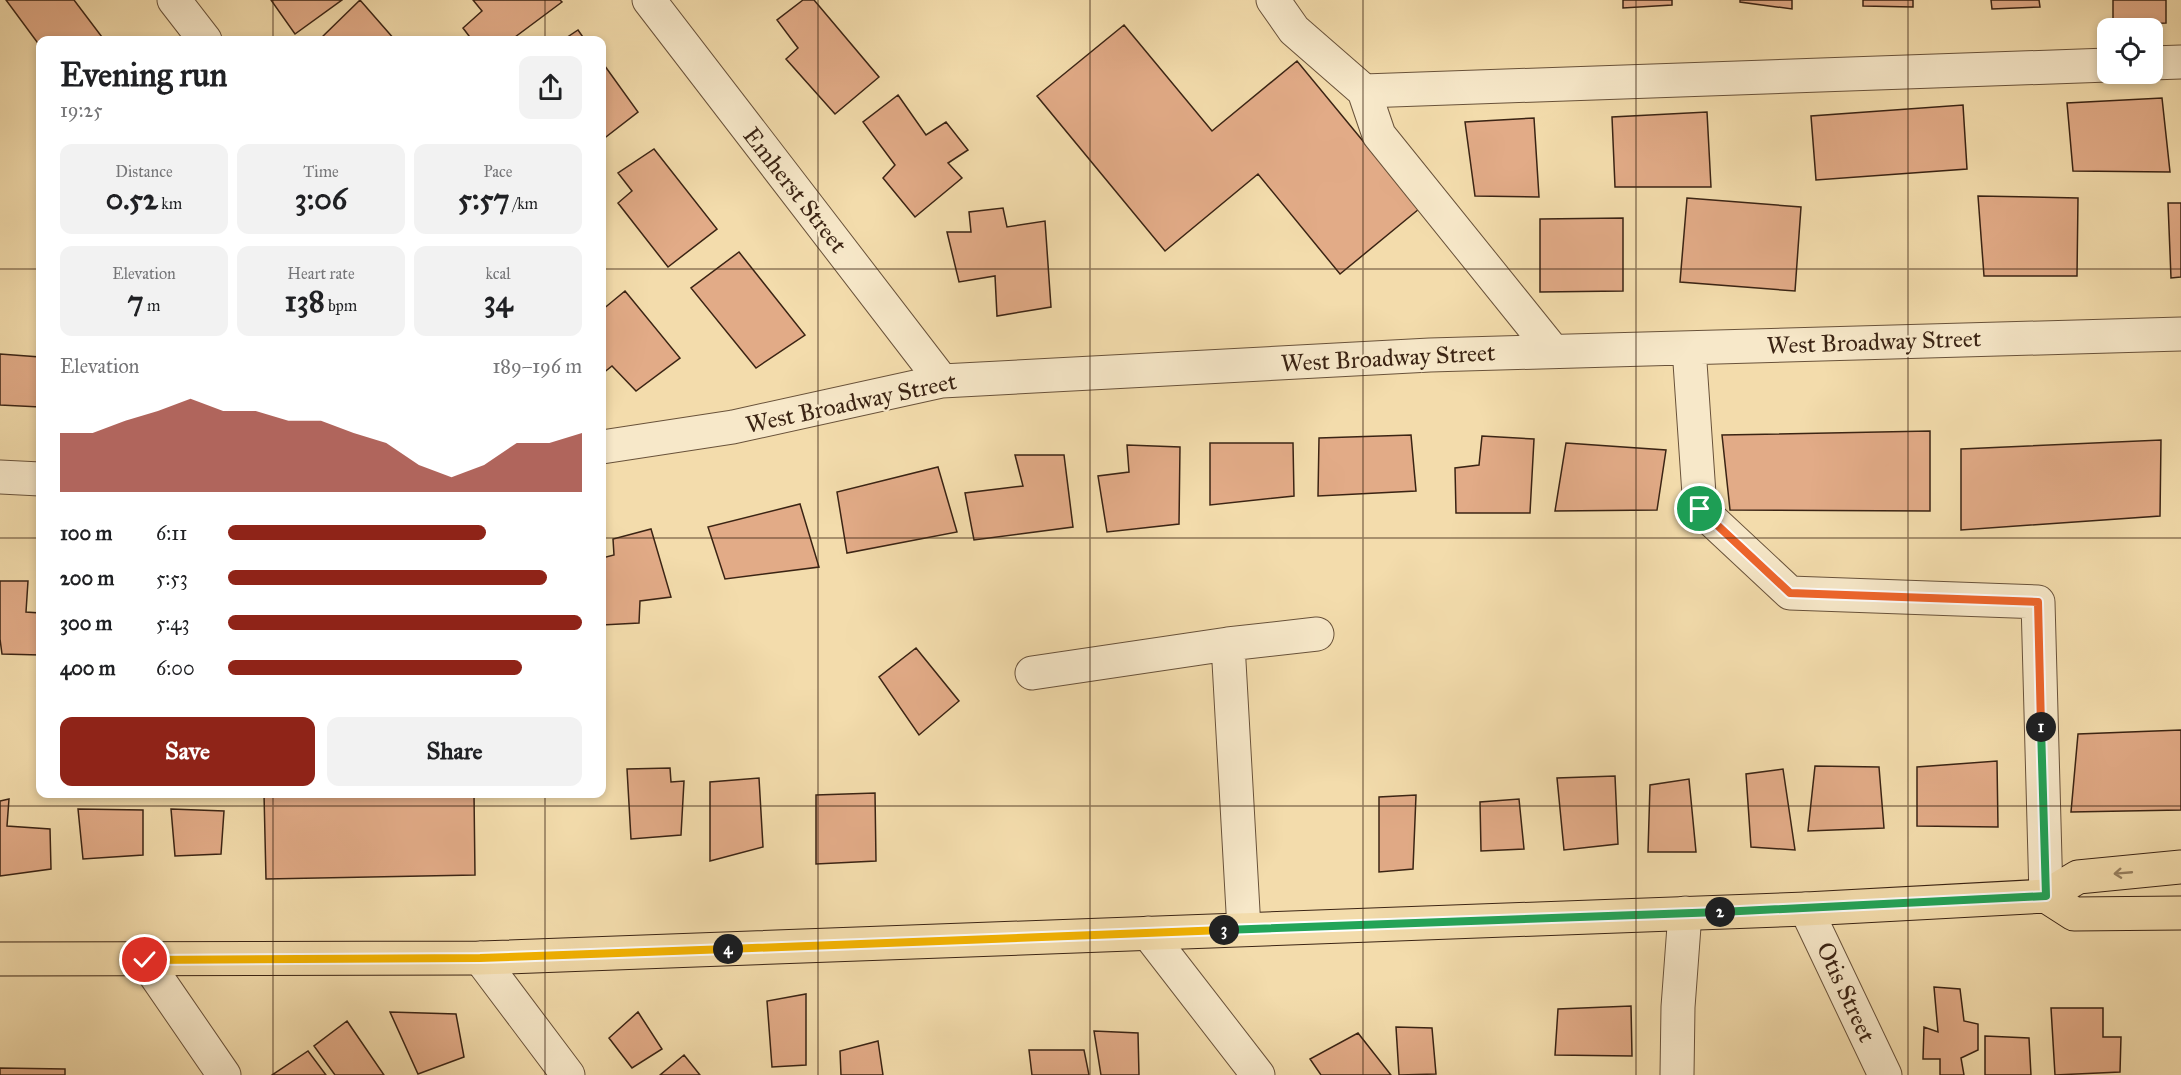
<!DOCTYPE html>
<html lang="en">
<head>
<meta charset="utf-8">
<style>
	body { margin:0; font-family:"IM FELL Great Primer",serif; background:#f2f2f2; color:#202124; height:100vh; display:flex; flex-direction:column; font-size:22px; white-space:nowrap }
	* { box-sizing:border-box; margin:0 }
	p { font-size:20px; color:#757577 }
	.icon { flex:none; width:33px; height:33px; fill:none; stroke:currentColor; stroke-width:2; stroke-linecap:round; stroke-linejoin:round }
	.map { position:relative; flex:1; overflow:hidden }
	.panel { position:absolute; left:36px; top:36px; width:570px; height:762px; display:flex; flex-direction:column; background:#fff; border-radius:12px; box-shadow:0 3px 9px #0003 }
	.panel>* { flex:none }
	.fabs { position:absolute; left:2097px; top:18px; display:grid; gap:12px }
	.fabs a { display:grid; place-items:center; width:66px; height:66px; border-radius:12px; background:#fff; box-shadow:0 3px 9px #0003; font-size:30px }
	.pin { position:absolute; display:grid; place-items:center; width:51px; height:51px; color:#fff; margin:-26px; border:3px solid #fff; border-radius:50%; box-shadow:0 2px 6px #0007 }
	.km { position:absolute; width:30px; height:30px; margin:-15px; border-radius:50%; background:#222; color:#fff; font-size:16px; line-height:30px; text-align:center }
	.round { display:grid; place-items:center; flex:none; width:63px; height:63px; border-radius:12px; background:#f2f2f2 }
	.headline { display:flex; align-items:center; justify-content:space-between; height:102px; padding:0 24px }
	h1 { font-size:33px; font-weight:700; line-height:45px }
	.figures { display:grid; grid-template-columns:repeat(3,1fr); gap:9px; height:102px; padding:6px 24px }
	.figures div { display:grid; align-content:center; border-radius:12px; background:#f2f2f2; text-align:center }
	.figures b { font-size:30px; font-weight:700 }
	.figures small { font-size:16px; font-weight:400 }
	.figures p { font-size:16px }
	.chart { height:168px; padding:12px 24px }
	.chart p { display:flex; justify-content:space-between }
	.chart svg { width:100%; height:108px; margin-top:6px; fill:#8f2418; opacity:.7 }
	.action { display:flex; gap:12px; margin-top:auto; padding:12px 24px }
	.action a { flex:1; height:69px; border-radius:12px; background:#8f2418; color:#fff; font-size:24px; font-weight:700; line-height:69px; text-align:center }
	.action a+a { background:#f2f2f2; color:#202124 }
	ul { padding:0 24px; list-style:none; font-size:20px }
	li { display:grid; grid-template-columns:96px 72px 1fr; align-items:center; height:45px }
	li i { height:15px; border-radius:8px; background:#8f2418 }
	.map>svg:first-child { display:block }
	.building { fill:#e2ab87; stroke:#3b2414; stroke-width:1.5 }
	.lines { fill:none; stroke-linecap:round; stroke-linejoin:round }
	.minor-casing { stroke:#69523a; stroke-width:35 }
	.major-casing { stroke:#3b2414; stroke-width:35 }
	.minor { stroke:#f7e8c9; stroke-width:33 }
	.major { stroke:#f3dcac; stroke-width:33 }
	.oneway { stroke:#978060 }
	.split-1-casing { stroke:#fff; stroke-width:12 }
	.split-2-casing { stroke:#fff; stroke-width:12 }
	.split-3-casing { stroke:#fff; stroke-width:12 }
	.split-4-casing { stroke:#fff; stroke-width:12 }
	.split-5-casing { stroke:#fff; stroke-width:12 }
	.split-1 { stroke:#f0652b; stroke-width:8 }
	.split-2 { stroke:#22a559; stroke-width:8 }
	.split-3 { stroke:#22a559; stroke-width:8 }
	.split-4 { stroke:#f5b400; stroke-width:8 }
	.split-5 { stroke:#f5b400; stroke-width:8 }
	.grid { fill:none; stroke:#3b2414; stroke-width:1.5; stroke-opacity:0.55 }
	.labels { text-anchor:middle; stroke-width:4.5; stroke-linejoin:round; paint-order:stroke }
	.street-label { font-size:24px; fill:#3b2414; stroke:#f7e8c9 }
</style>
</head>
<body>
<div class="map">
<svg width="2181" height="1075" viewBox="0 0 2181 1075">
	<rect width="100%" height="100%" fill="#f3dcac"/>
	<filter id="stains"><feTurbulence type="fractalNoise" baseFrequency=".00333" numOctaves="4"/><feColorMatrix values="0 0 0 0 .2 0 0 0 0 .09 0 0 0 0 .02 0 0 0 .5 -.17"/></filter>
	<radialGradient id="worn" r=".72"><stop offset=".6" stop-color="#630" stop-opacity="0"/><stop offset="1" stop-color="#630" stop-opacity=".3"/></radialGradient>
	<path class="building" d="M 6,0 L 74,0 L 102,37 L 97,40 L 40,40 L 40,46 Z
		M 271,0 L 342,0 L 295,34 Z
		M 360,0 L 395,40 L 319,40 Z
		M 473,0 L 560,0 L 562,2 L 511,40 L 472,40 L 463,28 L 482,11 Z
		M 803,0 L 814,0 L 879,77 L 835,114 L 786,59 L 798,48 L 777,20 Z
		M 1623,0 L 1672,0 L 1672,5 L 1623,8 Z
		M 1740,0 L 1792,0 L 1792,9 L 1740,2 Z
		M 1863,0 L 1913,0 L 1913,7 L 1863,6 Z
		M 1991,0 L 2039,0 L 2040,7 L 1992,9 Z
		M 2113,0 L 2166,0 L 2166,23 L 2113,25 Z
		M 1124,25 L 1212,131 L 1297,61 L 1419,209 L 1340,274 L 1258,174 L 1165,251 L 1037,96 Z
		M 578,30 L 585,40 L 563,40 Z
		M 602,62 L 638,112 L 602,140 Z
		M 898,95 L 926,135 L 946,122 L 968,150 L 948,163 L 962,178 L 915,217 L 883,178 L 895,165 L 863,122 Z
		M 2162,98 L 2170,172 L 2073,171 L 2067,103 Z
		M 1963,105 L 1967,169 L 1816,180 L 1811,116 Z
		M 1707,112 L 1711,187 L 1615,187 L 1612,117 Z
		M 1534,118 L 1539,197 L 1475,196 L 1465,122 Z
		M 654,149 L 717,229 L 668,267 L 618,203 L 632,191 L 618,173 Z
		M 1978,196 L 2078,198 L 2077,276 L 1984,276 Z
		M 1687,198 L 1801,207 L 1795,291 L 1680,282 Z
		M 2168,203 L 2181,203 L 2181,277 L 2171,278 Z
		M 1003,208 L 1007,227 L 1045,221 L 1051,307 L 997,316 L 995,276 L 959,282 L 947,232 L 971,232 L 969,212 Z
		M 1623,218 L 1623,291 L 1540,292 L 1540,219 Z
		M 739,252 L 805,335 L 756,368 L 691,288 Z
		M 625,291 L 680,358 L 636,391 L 612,366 L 602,374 L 602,310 Z
		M 0,354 L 40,357 L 40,407 L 0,405 Z
		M 1930,431 L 1930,511 L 1730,510 L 1722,435 Z
		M 1411,435 L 1416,491 L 1318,496 L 1319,438 Z
		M 1482,436 L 1534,439 L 1530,513 L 1456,513 L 1455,468 L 1479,465 Z
		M 2161,440 L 2160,516 L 1961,530 L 1961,449 Z
		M 1210,443 L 1293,443 L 1294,496 L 1210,505 Z
		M 1566,443 L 1666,450 L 1657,510 L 1555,511 Z
		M 1127,445 L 1180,447 L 1179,524 L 1107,532 L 1098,476 L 1129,472 Z
		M 1015,455 L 1064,455 L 1073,527 L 974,540 L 965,493 L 1023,486 Z
		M 938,467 L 957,532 L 847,553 L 837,492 Z
		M 800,504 L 819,567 L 725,579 L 708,527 Z
		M 651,529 L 671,597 L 640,601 L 639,623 L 602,625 L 602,558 L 614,555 L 613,539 Z
		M 0,581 L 28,581 L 26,612 L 40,613 L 40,655 L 2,654 L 0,639 Z
		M 916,648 L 959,701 L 919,735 L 879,677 Z
		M 2181,730 L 2181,810 L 2071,812 L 2078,734 Z
		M 1997,761 L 1998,827 L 1917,826 L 1917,767 Z
		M 1815,766 L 1879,767 L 1884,828 L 1808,831 Z
		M 670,768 L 671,782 L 684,781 L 681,835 L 631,839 L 627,769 Z
		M 1783,769 L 1795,850 L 1751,847 L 1746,774 Z
		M 1615,776 L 1618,844 L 1564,850 L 1557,778 Z
		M 759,778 L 763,847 L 710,861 L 710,782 Z
		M 1689,779 L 1696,852 L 1648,852 L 1650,785 Z
		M 875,793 L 876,861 L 816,864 L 816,795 Z
		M 264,794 L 474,794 L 475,875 L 266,879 Z
		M 1416,795 L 1413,869 L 1379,872 L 1379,797 Z
		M 9,799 L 7,826 L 50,829 L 51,869 L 0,876 L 0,801 Z
		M 1519,799 L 1524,849 L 1481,851 L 1480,802 Z
		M 78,809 L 143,810 L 143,855 L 83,859 Z
		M 171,809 L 224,811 L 221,854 L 175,856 Z
		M 1934,987 L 1960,989 L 1964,1021 L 1978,1024 L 1978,1050 L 1961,1058 L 1964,1075 L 1940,1075 L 1940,1059 L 1923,1059 L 1924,1027 L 1938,1032 Z
		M 806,994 L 806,1065 L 772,1067 L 767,1001 Z
		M 1631,1006 L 1632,1056 L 1555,1055 L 1558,1009 Z
		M 2051,1008 L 2103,1008 L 2103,1037 L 2121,1037 L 2120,1072 L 2055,1075 Z
		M 390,1012 L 456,1014 L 464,1057 L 418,1074 Z
		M 638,1012 L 662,1049 L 632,1068 L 609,1038 Z
		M 347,1021 L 384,1075 L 335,1075 L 314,1046 Z
		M 1396,1027 L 1432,1028 L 1436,1074 L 1399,1075 Z
		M 1094,1031 L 1138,1033 L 1139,1075 L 1101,1075 Z
		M 1358,1033 L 1391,1075 L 1321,1075 L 1310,1059 Z
		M 1985,1036 L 2029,1038 L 2031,1075 L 1985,1075 Z
		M 878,1041 L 883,1075 L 841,1075 L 840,1051 Z
		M 1029,1050 L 1084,1050 L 1089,1075 L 1032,1075 Z
		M 308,1051 L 326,1075 L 272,1075 Z
		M 684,1055 L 700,1075 L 660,1075 Z
		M 0,1068 L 65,1069 L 65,1075 L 0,1075 Z"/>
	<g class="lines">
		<g class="minor-casing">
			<path id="minor" d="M 174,0 L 205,40
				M 649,0 L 942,381
				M 1273,0 L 1294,30 L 1364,91 L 2108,65
				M 2152,63 L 2181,62
				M 1364,91 L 1379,135 L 1553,351
				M 1689,348 L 1700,509 L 1790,593 L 2038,602 L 2046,896
				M 602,447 L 733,427 L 942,381 L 1430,355 L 2181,334
				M 0,477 L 40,479
				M 1228,644 L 1317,634
				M 1032,673 L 1228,644 L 1244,929
				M 1806,909 L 1885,1075
				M 1148,933 L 1258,1075
				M 480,958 L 568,1075
				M 145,960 L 224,1075
				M 1677,1075 L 1678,1007 L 1685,913"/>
		</g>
		<g class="major-casing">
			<path id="major" d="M 2046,896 L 2074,914 L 2181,913
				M 0,959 L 480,958 L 1806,909 L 2046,896 L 2078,877 L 2181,867"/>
		</g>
		<use href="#minor" class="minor"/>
		<use href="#major" class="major"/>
	</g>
	<defs><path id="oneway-shaft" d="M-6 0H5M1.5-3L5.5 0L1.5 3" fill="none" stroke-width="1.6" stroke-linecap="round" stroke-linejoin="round" transform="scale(1.5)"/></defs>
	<use class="oneway" href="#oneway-shaft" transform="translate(2123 873) rotate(175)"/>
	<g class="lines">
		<g class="split-1-casing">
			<path id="split-1" d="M 1700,509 L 1790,593 L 2038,602 L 2041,727"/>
		</g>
		<g class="split-2-casing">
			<path id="split-2" d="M 1720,912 L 2046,896 L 2041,727"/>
		</g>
		<g class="split-3-casing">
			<path id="split-3" d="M 1224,930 L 1720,912"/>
		</g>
		<g class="split-4-casing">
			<path id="split-4" d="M 728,949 L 1224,930"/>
		</g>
		<g class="split-5-casing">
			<path id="split-5" d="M 145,960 L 480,958 L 728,949"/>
		</g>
		<use href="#split-1" class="split-1"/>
		<use href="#split-2" class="split-2"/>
		<use href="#split-3" class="split-3"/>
		<use href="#split-4" class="split-4"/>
		<use href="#split-5" class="split-5"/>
	</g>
	<path class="grid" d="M 273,0 L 273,40M 545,0 L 545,40M 818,0 L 818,1075M 1090,0 L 1090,1075M 1363,0 L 1363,1075M 1636,0 L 1636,1075M 1908,0 L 1908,1075M 0,269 L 40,269M 602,269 L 2181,269M 0,538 L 40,538M 602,538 L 2181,538M 273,794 L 273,1075M 545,794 L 545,1075M 0,806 L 2181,806"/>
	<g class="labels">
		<g class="street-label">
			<text transform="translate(795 190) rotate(52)" y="8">Emherst Street</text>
			<text transform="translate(1874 342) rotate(-2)" y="8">West Broadway Street</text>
			<text transform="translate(1388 358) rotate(-3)" y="8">West Broadway Street</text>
			<text transform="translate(851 403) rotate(-12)" y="8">West Broadway Street</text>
			<text transform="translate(1846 992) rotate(65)" y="8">Otis Street</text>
		</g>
	</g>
	<rect width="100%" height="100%" filter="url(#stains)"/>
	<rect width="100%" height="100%" fill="url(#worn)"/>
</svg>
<div class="fabs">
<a><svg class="icon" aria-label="locate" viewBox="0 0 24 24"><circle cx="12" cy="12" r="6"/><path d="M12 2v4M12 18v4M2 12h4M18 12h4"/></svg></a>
</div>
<div class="pin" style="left:1700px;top:509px;background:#1e9e55"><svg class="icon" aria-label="arrive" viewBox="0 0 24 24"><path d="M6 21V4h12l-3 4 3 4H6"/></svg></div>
<div class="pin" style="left:145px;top:960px;background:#d93025"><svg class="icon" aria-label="check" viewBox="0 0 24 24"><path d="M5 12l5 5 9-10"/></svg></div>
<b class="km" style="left:2041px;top:727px">1</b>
<b class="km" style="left:1720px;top:912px">2</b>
<b class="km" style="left:1224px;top:930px">3</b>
<b class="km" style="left:728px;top:949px">4</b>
<section class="panel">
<div class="headline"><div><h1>Evening run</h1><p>19:25</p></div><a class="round"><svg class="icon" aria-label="share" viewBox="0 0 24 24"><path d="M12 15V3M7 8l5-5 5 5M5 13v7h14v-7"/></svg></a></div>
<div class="figures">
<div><p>Distance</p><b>0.52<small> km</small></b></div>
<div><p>Time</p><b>3:06</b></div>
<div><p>Pace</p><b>5:57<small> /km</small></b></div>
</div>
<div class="figures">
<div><p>Elevation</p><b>7<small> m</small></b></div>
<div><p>Heart rate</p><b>138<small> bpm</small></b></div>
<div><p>kcal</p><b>34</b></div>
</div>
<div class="chart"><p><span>Elevation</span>189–196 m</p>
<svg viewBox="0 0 160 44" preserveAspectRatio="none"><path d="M0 44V20L10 20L20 15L30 11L40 6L50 11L60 11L70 15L80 15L90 20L100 24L110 33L120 38L130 33L140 24L150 24L160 20V44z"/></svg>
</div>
<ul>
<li><b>100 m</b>6:11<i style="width:73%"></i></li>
<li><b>200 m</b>5:53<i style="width:90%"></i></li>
<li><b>300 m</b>5:43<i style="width:100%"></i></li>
<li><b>400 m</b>6:00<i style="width:83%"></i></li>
</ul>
<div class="action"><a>Save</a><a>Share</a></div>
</section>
</div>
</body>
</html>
